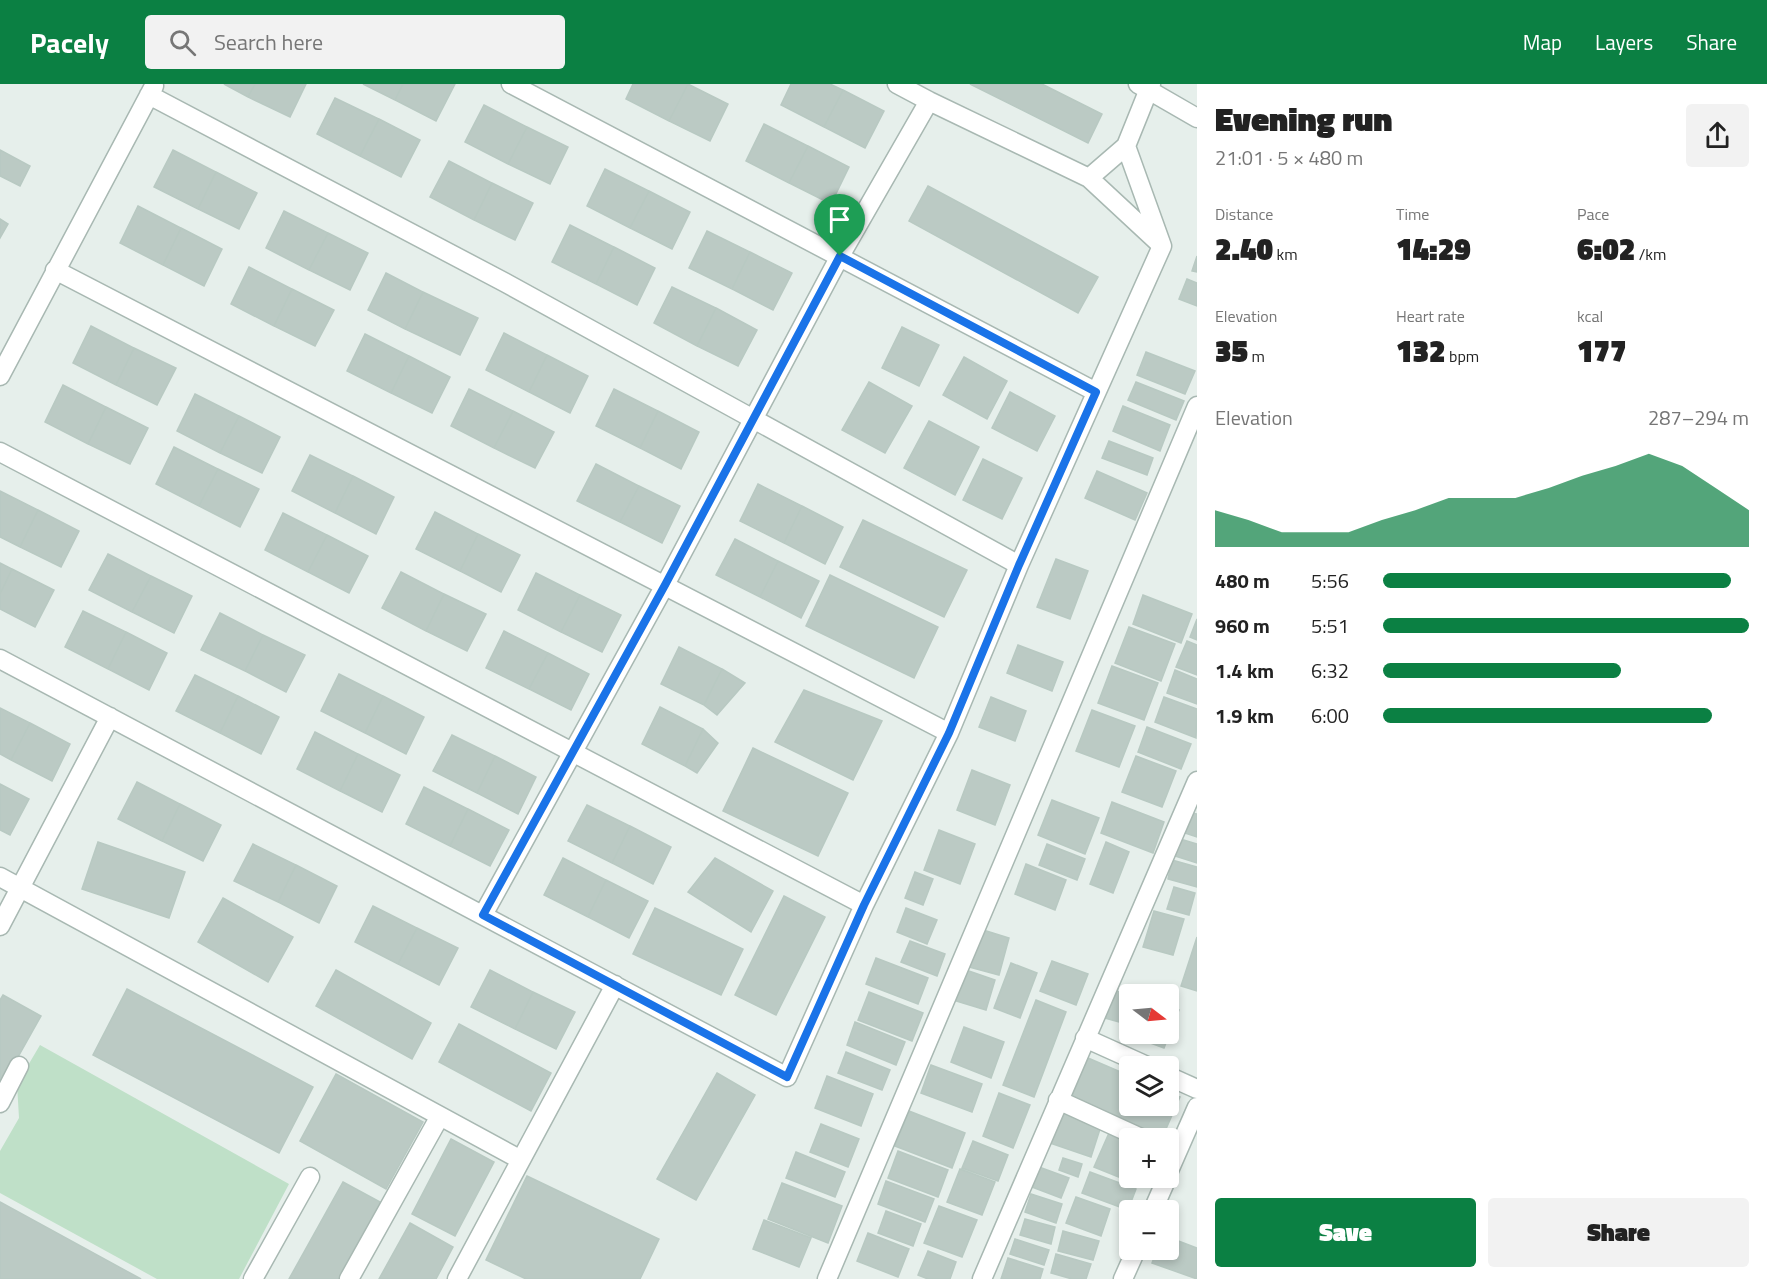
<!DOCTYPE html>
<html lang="en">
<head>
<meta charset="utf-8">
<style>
	body { margin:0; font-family:"Titillium Web",sans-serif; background:#f2f2f2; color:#222; height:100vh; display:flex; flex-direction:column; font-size:22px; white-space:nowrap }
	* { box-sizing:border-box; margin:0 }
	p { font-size:20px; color:#767676 }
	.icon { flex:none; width:33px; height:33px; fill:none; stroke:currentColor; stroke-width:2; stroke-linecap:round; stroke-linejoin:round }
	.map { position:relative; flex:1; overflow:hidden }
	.side { display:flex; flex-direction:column; background:#fff; width:570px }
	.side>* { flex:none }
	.needle { width:39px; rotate:106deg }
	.buttons { position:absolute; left:1119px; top:900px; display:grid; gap:12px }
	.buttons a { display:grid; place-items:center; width:60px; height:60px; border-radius:6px; background:#fff; box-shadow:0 3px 9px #0003; font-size:30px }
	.pin { position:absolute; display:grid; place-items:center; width:51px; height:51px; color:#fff; margin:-62px -26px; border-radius:50% 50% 50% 0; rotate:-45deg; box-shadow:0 0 6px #0007 }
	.pin .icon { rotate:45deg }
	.round { display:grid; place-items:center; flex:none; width:63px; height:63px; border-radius:6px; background:#f2f2f2 }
	.head { display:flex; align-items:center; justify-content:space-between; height:102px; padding:0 18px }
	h1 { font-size:33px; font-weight:800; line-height:45px }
	.metrics { display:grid; grid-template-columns:repeat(3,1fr); gap:9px; height:102px; padding:6px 18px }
	.metrics div { display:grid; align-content:center }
	.metrics b { font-size:30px; font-weight:800 }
	.metrics small { font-size:16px; font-weight:400 }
	.metrics p { font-size:16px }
	.chart { height:168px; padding:12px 18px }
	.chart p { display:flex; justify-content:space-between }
	.chart svg { width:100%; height:108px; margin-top:6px; fill:#0b8043; opacity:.7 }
	.cta { display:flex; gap:12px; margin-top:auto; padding:12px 18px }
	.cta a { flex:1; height:69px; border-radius:6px; background:#0b8043; color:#fff; font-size:24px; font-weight:800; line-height:69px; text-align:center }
	.cta a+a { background:#f2f2f2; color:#222 }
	ul { padding:0 18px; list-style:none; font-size:20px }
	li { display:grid; grid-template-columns:96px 72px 1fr; align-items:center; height:45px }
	li i { height:15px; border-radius:8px; background:#0b8043 }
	header { display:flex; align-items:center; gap:36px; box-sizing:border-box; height:84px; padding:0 30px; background:#0b8043; color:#fff }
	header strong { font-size:28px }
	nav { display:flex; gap:33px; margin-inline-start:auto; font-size:21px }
	.search { width:420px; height:54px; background:#f2f2f2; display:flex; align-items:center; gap:15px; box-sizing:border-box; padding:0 21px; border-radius:6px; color:#767676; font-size:22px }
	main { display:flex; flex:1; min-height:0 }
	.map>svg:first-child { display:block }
	.green { fill:#bfe0c8 }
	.building { fill:#bbcac4; stroke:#b8c9c2; stroke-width:1.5 }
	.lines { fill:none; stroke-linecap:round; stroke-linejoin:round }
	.minor-casing { stroke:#a8b8b2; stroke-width:21 }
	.minor { stroke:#fff; stroke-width:18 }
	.route-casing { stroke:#fff; stroke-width:12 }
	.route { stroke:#1a73e8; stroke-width:8 }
</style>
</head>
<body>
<header>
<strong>Pacely</strong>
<div class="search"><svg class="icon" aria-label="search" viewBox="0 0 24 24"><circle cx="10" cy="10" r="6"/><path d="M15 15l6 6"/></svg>Search here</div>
<nav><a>Map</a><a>Layers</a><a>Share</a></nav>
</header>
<main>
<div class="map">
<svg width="1197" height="1195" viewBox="0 0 1197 1195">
	<rect width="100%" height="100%" fill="#e6efeb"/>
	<path class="green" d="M 40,961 L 289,1100 L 239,1195 L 157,1195 L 0,1109 L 0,1067 L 19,1034 L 17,1000 Z"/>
	<path class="building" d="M 224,0 L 255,0 L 248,13 Z
		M 255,0 L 306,0 L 290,33 L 248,13 Z
		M 363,0 L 403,0 L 395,16 Z
		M 403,0 L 455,0 L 436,37 L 395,16 Z
		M 633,0 L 688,0 L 669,37 L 626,15 Z
		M 688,0 L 728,20 L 710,57 L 669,37 Z
		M 791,0 L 830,0 L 843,6 L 824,43 L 781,21 Z
		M 970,0 L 1042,0 L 1102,30 L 1088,59 Z
		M 843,6 L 884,27 L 865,64 L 824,43 Z
		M 335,14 L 379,35 L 360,72 L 317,50 Z
		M 484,21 L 527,43 L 508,80 L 465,58 Z
		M 379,35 L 420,56 L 401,93 L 360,72 Z
		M 764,40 L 808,62 L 789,99 L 746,77 Z
		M 527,43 L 568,63 L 550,100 L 508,80 Z
		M 808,62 L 849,83 L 831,120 L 789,99 Z
		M 0,66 L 30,82 L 20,102 L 0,92 Z
		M 173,66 L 216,88 L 198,125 L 154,103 Z
		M 449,77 L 492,99 L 474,136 L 430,113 Z
		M 605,85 L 649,107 L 630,144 L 587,122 Z
		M 216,88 L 257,109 L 239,145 L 198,125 Z
		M 492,99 L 533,119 L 515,156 L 474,136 Z
		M 928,102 L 1098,193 L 1078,229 L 909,137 Z
		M 649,107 L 690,128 L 672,165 L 630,144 Z
		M 138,122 L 181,144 L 163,181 L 120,159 Z
		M 284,127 L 328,149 L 309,186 L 266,164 Z
		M 0,135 L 8,140 L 0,154 Z
		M 570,141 L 614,163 L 596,200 L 552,178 Z
		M 181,144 L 222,165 L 204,202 L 163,181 Z
		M 707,147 L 750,168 L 732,205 L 689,184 Z
		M 328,149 L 368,169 L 350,206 L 309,186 Z
		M 614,163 L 655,184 L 637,221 L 596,200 Z
		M 750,168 L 792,189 L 773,226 L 732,205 Z
		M 1197,172 L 1197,188 L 1192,187 Z
		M 249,183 L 292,205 L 274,242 L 231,220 Z
		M 386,189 L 423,208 L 405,245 L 368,226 Z
		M 1187,195 L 1197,199 L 1197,222 L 1179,215 Z
		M 672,203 L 716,224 L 697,262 L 654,239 Z
		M 292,205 L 334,226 L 315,262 L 274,242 Z
		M 423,208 L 478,234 L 460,271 L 405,245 Z
		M 716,224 L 757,246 L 738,282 L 697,262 Z
		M 91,242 L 134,264 L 116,301 L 73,279 Z
		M 902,243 L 939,261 L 919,302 L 882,284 Z
		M 504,249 L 547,271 L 529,308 L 486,286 Z
		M 365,250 L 409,272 L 391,309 L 347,287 Z
		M 134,264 L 176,284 L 157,321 L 116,301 Z
		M 1146,268 L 1195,287 L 1185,310 L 1137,291 Z
		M 547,271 L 588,292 L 570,329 L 529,308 Z
		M 409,272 L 450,293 L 432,329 L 391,309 Z
		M 964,273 L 1007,297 L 987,335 L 943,311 Z
		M 869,298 L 912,322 L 885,369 L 842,346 Z
		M 1136,298 L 1184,317 L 1176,336 L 1128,316 Z
		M 63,301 L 106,323 L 88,360 L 45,338 Z
		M 469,305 L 513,327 L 494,364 L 451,342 Z
		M 614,305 L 658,327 L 640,364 L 596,342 Z
		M 1010,308 L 1055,332 L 1037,367 L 992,344 Z
		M 195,310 L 239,332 L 220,369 L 177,347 Z
		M 1123,322 L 1170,341 L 1160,367 L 1113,347 Z
		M 106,323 L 148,344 L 130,380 L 88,360 Z
		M 513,327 L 554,348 L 535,384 L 494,364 Z
		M 658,327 L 699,348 L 681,385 L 640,364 Z
		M 239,332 L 280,353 L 262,389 L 220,369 Z
		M 929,337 L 979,363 L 955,411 L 904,384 Z
		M 1109,357 L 1153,374 L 1147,391 L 1102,374 Z
		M 174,363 L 218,385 L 199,422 L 156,400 Z
		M 310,371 L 353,392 L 335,429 L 292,407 Z
		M 983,375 L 1022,394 L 1002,435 L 963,416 Z
		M 596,380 L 639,402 L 620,438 L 577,417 Z
		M 218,385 L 259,405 L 240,443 L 199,422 Z
		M 1097,387 L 1147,409 L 1135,436 L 1085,414 Z
		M 353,392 L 394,413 L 376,450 L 335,429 Z
		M 758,400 L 802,422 L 784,459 L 740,437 Z
		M 639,402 L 680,422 L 662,459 L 620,438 Z
		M 0,407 L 38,426 L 20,463 L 0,453 Z
		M 802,422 L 843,443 L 825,480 L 784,459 Z
		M 38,426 L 79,447 L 61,483 L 20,463 Z
		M 435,428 L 478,450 L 460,487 L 416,465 Z
		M 283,429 L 327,451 L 308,488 L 265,466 Z
		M 863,436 L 967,486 L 944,533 L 840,483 Z
		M 478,450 L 520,471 L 501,508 L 460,487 Z
		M 327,451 L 368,472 L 349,509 L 308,488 Z
		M 735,455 L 778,477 L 760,513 L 716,491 Z
		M 108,470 L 151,492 L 132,528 L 89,506 Z
		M 1056,475 L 1088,487 L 1070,535 L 1037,523 Z
		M 778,477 L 819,497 L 801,534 L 760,513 Z
		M 0,479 L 12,485 L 0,510 Z
		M 12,485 L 54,506 L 35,543 L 0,525 L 0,510 Z
		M 401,488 L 444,510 L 426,547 L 382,524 Z
		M 536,489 L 580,511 L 561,548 L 518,526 Z
		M 830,491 L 938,543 L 914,594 L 806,542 Z
		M 151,492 L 192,512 L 174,549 L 132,528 Z
		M 444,510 L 486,530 L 467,567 L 426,547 Z
		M 580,511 L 621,531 L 602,568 L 561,548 Z
		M 1143,511 L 1192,530 L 1181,559 L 1133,540 Z
		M 83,527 L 126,548 L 108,585 L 65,563 Z
		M 220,529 L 263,551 L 245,587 L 201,566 Z
		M 1197,535 L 1197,556 L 1190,553 Z
		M 1129,543 L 1175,560 L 1161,597 L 1115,579 Z
		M 504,547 L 548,569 L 529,605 L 486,584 Z
		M 126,548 L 167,569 L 149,606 L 108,585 Z
		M 263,551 L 305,571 L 286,608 L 245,587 Z
		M 1187,557 L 1197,561 L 1197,591 L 1176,583 Z
		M 1018,561 L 1063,578 L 1052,607 L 1007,589 Z
		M 679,563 L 722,585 L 704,621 L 661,600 Z
		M 548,569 L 589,590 L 571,626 L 529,605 Z
		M 1112,582 L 1158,599 L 1144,636 L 1098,619 Z
		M 722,585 L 745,599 L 717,631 L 704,621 Z
		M 1175,586 L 1197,595 L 1197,620 L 1167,609 Z
		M 339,590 L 383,612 L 365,649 L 321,627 Z
		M 195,591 L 238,612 L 220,649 L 176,627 Z
		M 804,606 L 882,637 L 853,696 L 775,658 Z
		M 238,612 L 279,633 L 261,670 L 220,649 Z
		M 383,612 L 424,633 L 406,670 L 365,649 Z
		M 991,613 L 1026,627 L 1015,657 L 979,643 Z
		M 1164,613 L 1197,625 L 1196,654 L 1155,638 Z
		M 660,623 L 703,645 L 685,682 L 642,660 Z
		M 0,624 L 30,639 L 11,676 L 0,670 Z
		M 1092,626 L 1135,642 L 1119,683 L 1076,667 Z
		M 30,639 L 70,660 L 52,697 L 11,676 Z
		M 1147,643 L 1191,660 L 1181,685 L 1138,668 Z
		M 703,645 L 718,659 L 697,689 L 685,682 Z
		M 315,648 L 358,670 L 340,707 L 297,685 Z
		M 452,651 L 495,672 L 477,709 L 433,687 Z
		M 753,664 L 848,709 L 818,772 L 723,727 Z
		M 358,670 L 400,691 L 382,728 L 340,707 Z
		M 495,672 L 536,693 L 518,730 L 477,709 Z
		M 1136,672 L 1176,687 L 1162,723 L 1122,708 Z
		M 972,686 L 1010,701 L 995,741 L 957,726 Z
		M 137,698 L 180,720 L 162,757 L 118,735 Z
		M 0,700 L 29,715 L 10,751 L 0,746 Z
		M 424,703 L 468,725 L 450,762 L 406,740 Z
		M 1052,716 L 1099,734 L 1085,770 L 1038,751 Z
		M 1112,718 L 1164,738 L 1153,769 L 1101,749 Z
		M 180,720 L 221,741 L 203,777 L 162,757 Z
		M 587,721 L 630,742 L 612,779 L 568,757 Z
		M 468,725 L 509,746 L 490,782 L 450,762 Z
		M 1191,729 L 1197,730 L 1197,753 L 1185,749 Z
		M 630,742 L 671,763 L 653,800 L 612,779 Z
		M 939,746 L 975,760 L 960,800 L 924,786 Z
		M 1177,754 L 1197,760 L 1197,779 L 1172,771 Z
		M 98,758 L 185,788 L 169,834 L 82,805 Z
		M 1106,758 L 1129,768 L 1113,809 L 1090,800 Z
		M 253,760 L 296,781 L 278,818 L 234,797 Z
		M 1047,760 L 1085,775 L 1077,796 L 1039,781 Z
		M 563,774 L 606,796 L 588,833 L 544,811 Z
		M 715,774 L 773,807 L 751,848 L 688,808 Z
		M 1172,776 L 1197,783 L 1197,803 L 1168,795 Z
		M 1026,780 L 1066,796 L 1055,826 L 1015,810 Z
		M 296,781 L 337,802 L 319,839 L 278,818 Z
		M 915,788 L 933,795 L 923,821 L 905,814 Z
		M 606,796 L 648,817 L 629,854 L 588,833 Z
		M 1174,803 L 1195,809 L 1189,831 L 1167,825 Z
		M 784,812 L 825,833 L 776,931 L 735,911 Z
		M 223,814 L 293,853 L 268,898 L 198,858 Z
		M 373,822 L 417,844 L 398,880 L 355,858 Z
		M 655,824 L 743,865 L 721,911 L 633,870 Z
		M 906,824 L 937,836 L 927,860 L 897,848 Z
		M 1154,827 L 1184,835 L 1173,871 L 1143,863 Z
		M 417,844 L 458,864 L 439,901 L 398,880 Z
		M 980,845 L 1009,854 L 999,891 L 969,883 Z
		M 1197,853 L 1197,907 L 1181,902 Z
		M 910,857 L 945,870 L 937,892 L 901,878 Z
		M 876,874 L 928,894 L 918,920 L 866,900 Z
		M 1052,877 L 1088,890 L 1076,921 L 1040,907 Z
		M 1011,879 L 1037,889 L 1020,934 L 994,924 Z
		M 963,885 L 995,896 L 986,926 L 953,916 Z
		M 336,886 L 431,939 L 412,975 L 316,922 Z
		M 490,886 L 533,908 L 515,945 L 471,923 Z
		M 127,905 L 313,1003 L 279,1069 L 93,971 Z
		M 1109,905 L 1130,911 L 1130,941 L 1101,933 Z
		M 533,908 L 575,928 L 556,965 L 515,945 Z
		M 869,908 L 923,929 L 912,957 L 858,936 Z
		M 3,911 L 41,932 L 0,1005 L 0,916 Z
		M 1036,916 L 1066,928 L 1034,1013 L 1003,1001 Z
		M 1168,922 L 1179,926 L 1164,964 L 1145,957 L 1147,950 L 1168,950 Z
		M 855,938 L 905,958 L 896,981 L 847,961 Z
		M 459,940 L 551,989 L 531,1027 L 439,978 Z
		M 964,943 L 1004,958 L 991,994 L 951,978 Z
		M 846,968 L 890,986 L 882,1006 L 838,989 Z
		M 1088,974 L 1130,992 L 1130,1022 L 1168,1022 L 1168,1009 L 1180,1013 L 1162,1054 L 1071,1014 Z
		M 931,981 L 982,1000 L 972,1028 L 921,1009 Z
		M 717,989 L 755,1011 L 696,1116 L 657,1095 Z
		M 336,990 L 423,1038 L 386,1105 L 300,1057 Z
		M 827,992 L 873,1010 L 861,1042 L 815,1024 Z
		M 999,1009 L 1030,1021 L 1013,1064 L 983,1052 Z
		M 909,1027 L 965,1049 L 952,1084 L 895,1062 Z
		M 1060,1028 L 1101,1042 L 1091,1073 L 1050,1059 Z
		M 821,1040 L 859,1055 L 848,1083 L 810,1068 Z
		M 1109,1049 L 1130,1058 L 1130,1094 L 1138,1094 L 1136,1100 L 1094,1083 Z
		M 451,1055 L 494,1078 L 455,1152 L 412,1130 Z
		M 973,1057 L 1008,1071 L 998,1097 L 962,1084 Z
		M 898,1067 L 948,1086 L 938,1113 L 888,1094 Z
		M 796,1068 L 845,1088 L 835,1113 L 786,1094 Z
		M 1063,1074 L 1082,1080 L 1078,1093 L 1059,1086 Z
		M 1039,1083 L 1069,1094 L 1061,1114 L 1032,1103 Z
		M 960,1085 L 995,1098 L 982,1131 L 947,1118 Z
		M 1090,1088 L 1136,1105 L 1128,1126 L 1082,1109 Z
		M 527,1092 L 659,1155 L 640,1195 L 526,1195 L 486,1176 Z
		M 886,1097 L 934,1115 L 925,1138 L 878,1120 Z
		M 343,1098 L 382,1119 L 340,1195 L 289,1195 Z
		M 782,1099 L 842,1122 L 828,1159 L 768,1135 Z
		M 1031,1110 L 1062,1120 L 1056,1139 L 1025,1128 Z
		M 1076,1113 L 1110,1125 L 1101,1152 L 1066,1139 Z
		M 0,1118 L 141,1195 L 0,1195 Z
		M 939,1122 L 977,1136 L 962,1173 L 924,1159 Z
		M 886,1127 L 921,1140 L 913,1162 L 878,1149 Z
		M 1025,1135 L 1055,1143 L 1051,1160 L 1020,1151 Z
		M 764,1136 L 811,1154 L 799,1183 L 753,1165 Z
		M 410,1139 L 453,1163 L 436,1195 L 379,1195 Z
		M 1063,1147 L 1099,1157 L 1093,1176 L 1058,1167 Z
		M 868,1149 L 909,1165 L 898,1193 L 857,1177 Z
		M 1168,1153 L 1197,1164 L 1197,1195 L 1152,1179 L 1157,1166 L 1168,1166 Z
		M 1015,1155 L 1049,1166 L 1044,1181 L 1010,1170 Z
		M 928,1167 L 956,1178 L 950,1195 L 928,1195 L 918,1191 Z
		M 1056,1170 L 1091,1180 L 1086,1195 L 1072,1195 L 1051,1189 Z
		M 1008,1174 L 1043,1185 L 1040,1195 L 1001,1195 Z"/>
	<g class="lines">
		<g class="minor-casing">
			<path id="minor" d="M 511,0 L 1096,308
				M 1138,0 L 1197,34
				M 149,11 L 504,198 L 1019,481
				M 929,17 L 1089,94 L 1126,62
				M 1089,94 L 1159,159
				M 55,186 L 949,649
				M 0,292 L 154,2
				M 0,368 L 864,821
				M 0,575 L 787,993 L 864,821 L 949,649 L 1019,481 L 1162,162 L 1126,62 L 1151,0
				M 0,793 L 521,1076
				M 483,831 L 665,501 L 840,172 L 929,17 L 897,0
				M 0,842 L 110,633
				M 1085,954 L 1147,982
				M 1168,992 L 1197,1005
				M 1058,1016 L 1141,1054
				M 0,1019 L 19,982
				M 1168,1089 L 1197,1023
				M 1153,1126 L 1167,1094
				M 253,1195 L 310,1093
				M 349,1195 L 440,1032
				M 457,1195 L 615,901
				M 827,1195 L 1197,322
				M 982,1195 L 1197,697
				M 1123,1195 L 1136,1166"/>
		</g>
		<use href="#minor" class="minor"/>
	</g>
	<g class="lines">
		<g class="route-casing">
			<path id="route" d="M 840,172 L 1096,308 L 1019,481 L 949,649 L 864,821 L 787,993 L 483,831 L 665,501 Z"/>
		</g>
		<use href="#route" class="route"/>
	</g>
</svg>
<div class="buttons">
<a><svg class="needle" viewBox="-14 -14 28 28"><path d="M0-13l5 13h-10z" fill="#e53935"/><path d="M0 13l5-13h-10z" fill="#767676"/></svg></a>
<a><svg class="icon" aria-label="layers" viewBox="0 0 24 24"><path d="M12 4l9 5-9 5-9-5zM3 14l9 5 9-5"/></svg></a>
<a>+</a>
<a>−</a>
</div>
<div class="pin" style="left:840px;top:172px;background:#1e9e55"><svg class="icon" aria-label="arrive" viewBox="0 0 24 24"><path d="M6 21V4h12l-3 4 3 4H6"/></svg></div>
</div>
<section class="side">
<div class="head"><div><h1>Evening run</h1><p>21:01 · 5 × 480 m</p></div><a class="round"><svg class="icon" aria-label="share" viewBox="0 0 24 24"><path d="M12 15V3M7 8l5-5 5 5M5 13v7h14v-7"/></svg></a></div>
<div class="metrics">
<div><p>Distance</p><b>2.40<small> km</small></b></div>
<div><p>Time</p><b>14:29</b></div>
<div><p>Pace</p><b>6:02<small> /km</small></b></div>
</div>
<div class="metrics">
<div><p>Elevation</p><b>35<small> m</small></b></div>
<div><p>Heart rate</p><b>132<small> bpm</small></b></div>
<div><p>kcal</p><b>177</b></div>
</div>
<div class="chart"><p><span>Elevation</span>287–294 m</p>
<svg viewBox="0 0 160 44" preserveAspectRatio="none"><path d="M0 44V29L10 33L20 38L30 38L40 38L50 33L60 29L70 24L80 24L90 24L100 20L110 15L120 11L130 6L140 11L150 20L160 29V44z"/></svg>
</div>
<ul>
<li><b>480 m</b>5:56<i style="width:95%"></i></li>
<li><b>960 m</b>5:51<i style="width:100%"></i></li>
<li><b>1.4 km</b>6:32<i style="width:65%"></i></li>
<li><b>1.9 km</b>6:00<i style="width:90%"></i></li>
</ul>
<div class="cta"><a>Save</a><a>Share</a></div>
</section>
</main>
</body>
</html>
